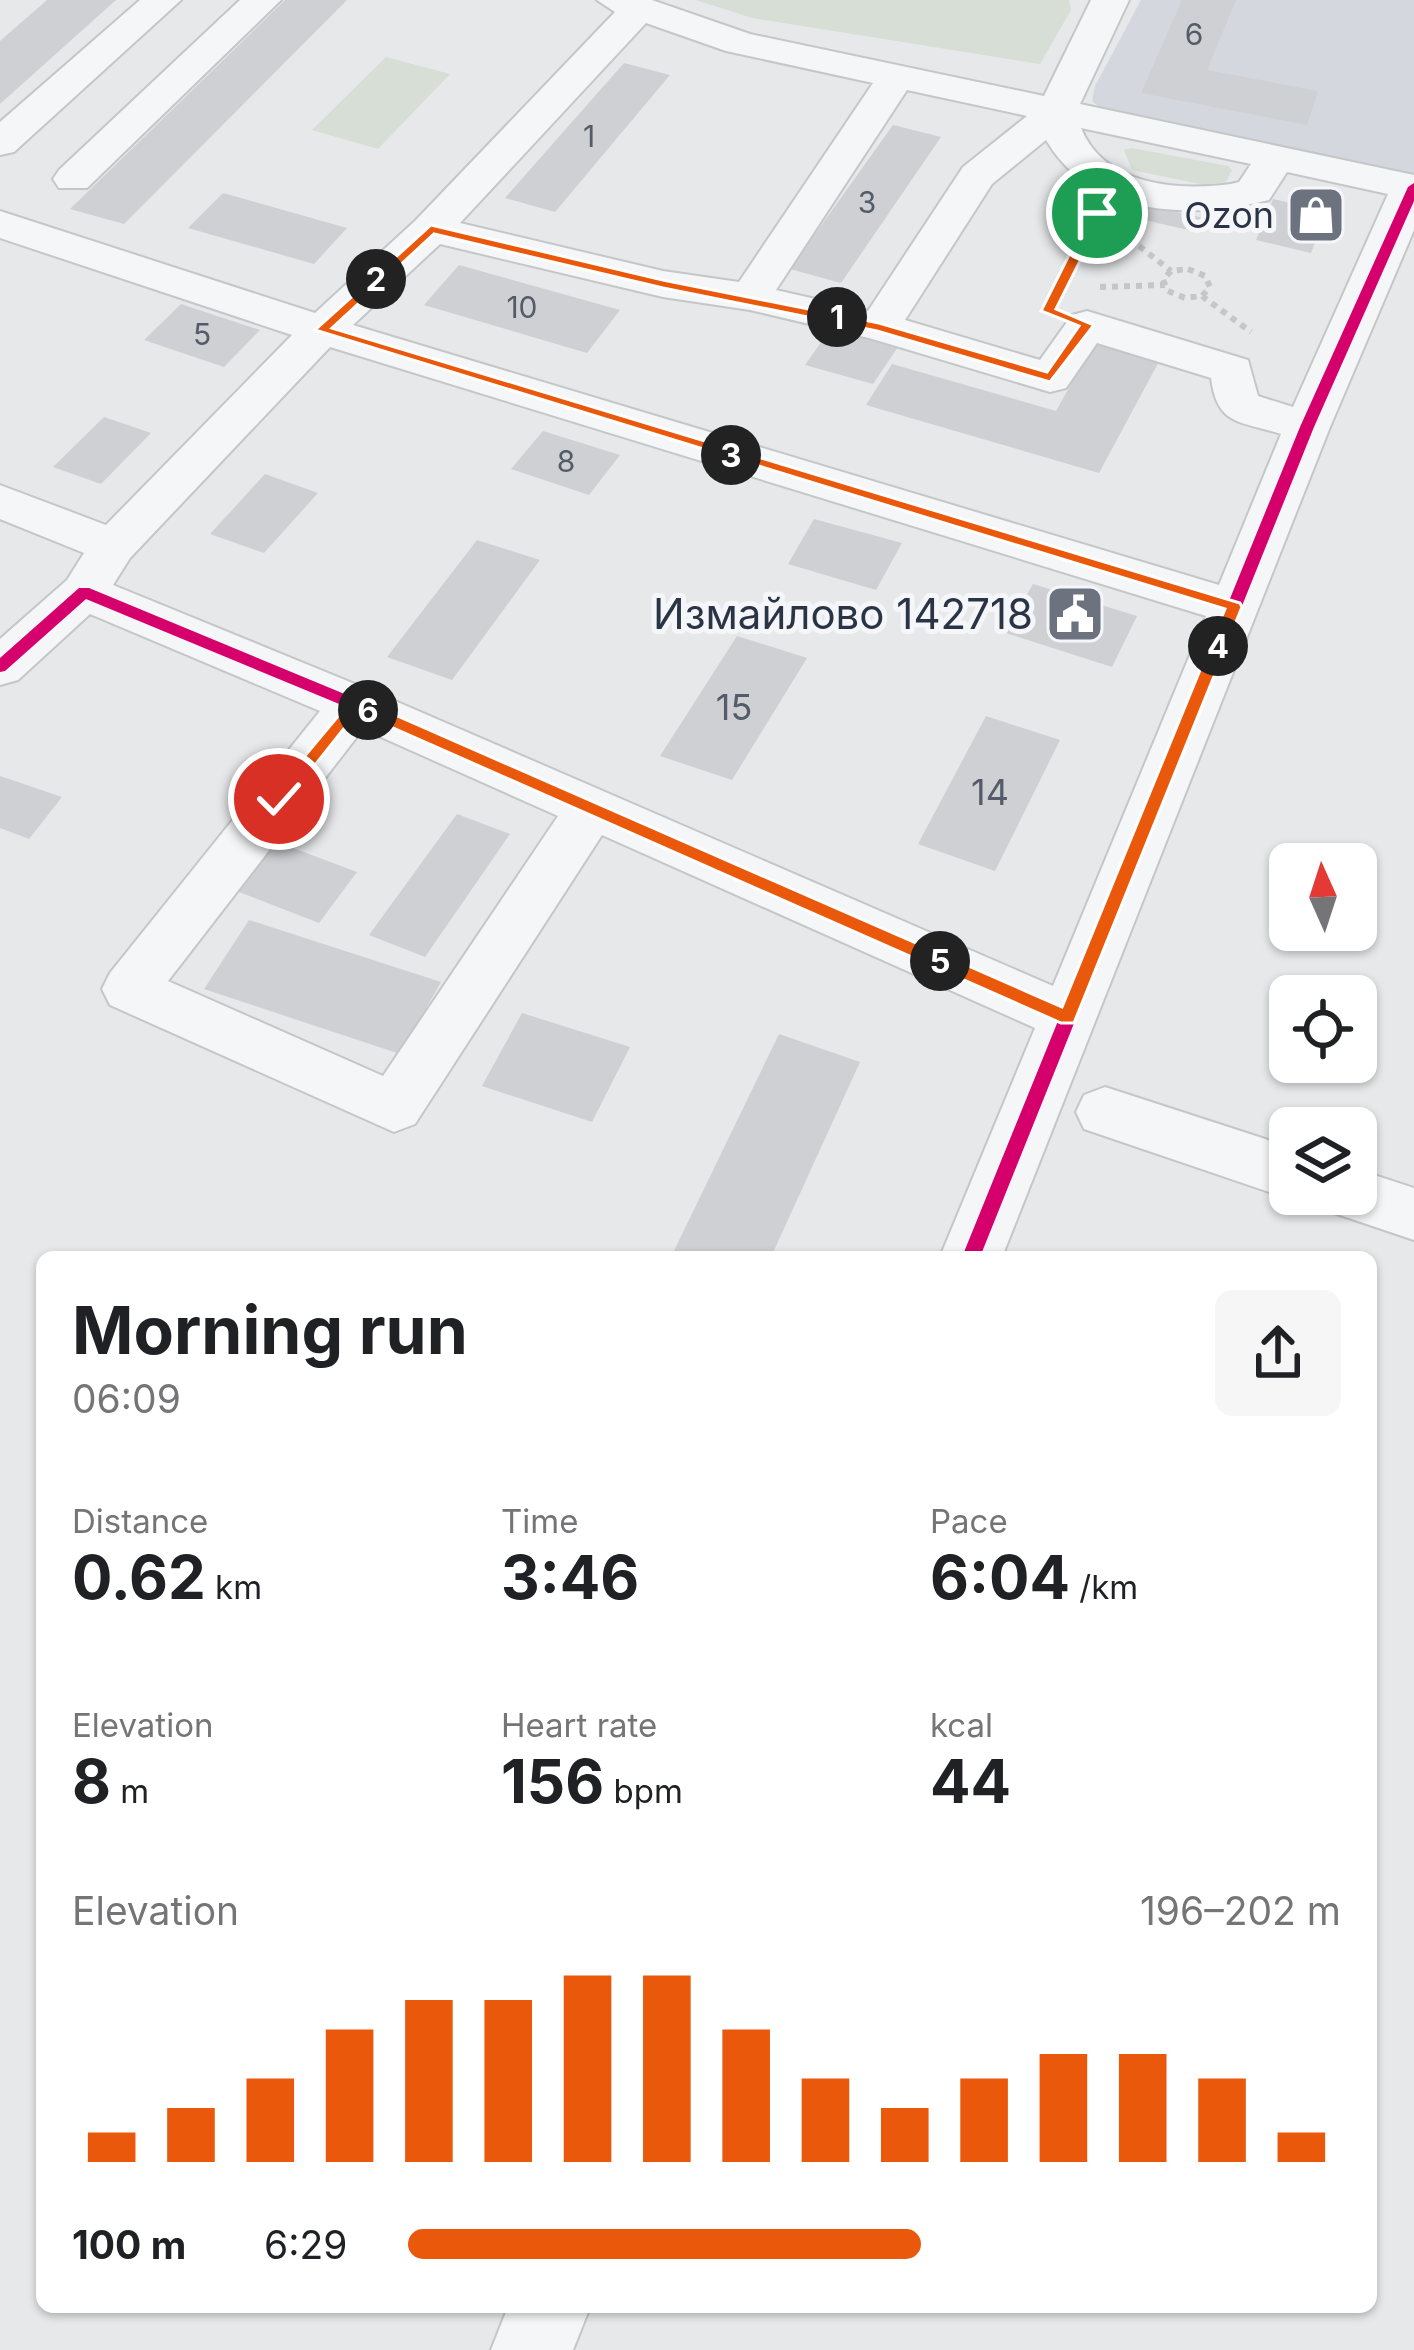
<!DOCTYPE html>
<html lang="en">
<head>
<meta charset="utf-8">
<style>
	body { margin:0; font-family:Inter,sans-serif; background:#f6f6f6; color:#202124; height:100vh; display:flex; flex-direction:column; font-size:45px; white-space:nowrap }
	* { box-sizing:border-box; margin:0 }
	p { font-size:39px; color:#757577 }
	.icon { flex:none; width:66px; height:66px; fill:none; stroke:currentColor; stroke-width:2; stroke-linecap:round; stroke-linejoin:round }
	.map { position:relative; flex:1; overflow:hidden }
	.panel { position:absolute; left:36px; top:1251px; width:1341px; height:1062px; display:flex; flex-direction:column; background:#fff; border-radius:18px; box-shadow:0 3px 9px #0004 }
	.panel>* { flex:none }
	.needle { width:78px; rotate:357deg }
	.fabs { position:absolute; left:1269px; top:843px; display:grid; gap:24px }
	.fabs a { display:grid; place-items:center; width:108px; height:108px; border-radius:18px; background:#fff; box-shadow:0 3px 9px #0004; font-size:60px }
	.pin { position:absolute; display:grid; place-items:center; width:102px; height:102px; color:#fff; margin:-51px; border:6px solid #fff; border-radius:50%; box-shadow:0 3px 12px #0007 }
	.km { position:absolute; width:60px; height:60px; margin:-30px; border-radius:50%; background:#222; color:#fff; font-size:33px; line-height:60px; text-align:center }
	.round { display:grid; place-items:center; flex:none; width:126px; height:126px; border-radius:18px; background:#f6f6f6 }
	.overview { display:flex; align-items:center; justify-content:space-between; height:204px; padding:0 36px }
	h1 { font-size:66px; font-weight:700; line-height:90px }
	.figures { display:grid; grid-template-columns:repeat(3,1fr); gap:18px; height:204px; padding:12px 36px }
	.figures div { display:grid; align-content:center }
	.figures b { font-size:60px; font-weight:700 }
	.figures small { font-size:33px; font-weight:400 }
	.figures p { font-size:33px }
	.chart { height:336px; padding:24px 36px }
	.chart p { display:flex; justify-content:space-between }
	.chart svg { width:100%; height:216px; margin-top:12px; stroke:#ea580c; stroke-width:6 }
	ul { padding:0 36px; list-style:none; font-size:39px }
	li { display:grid; grid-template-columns:192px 144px 1fr; align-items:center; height:90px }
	li i { height:30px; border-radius:15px; background:#ea580c }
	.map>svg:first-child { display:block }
	.built { fill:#d4d7dd }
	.green { fill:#d6ded6 }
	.building { fill:#ced0d3 }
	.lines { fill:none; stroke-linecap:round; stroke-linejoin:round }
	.minor-casing { stroke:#c4c6c8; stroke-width:4 }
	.path { stroke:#c5c6ca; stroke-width:6; stroke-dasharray:6 6; stroke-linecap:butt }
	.minor { fill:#f5f6f7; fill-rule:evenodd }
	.cycleway-casing { stroke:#f4f6f9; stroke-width:8 }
	.cycleway { fill:#d6006c; fill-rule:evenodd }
	.route { fill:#ea580c; stroke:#fff; stroke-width:3 }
	.labels { text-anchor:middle; stroke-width:10; stroke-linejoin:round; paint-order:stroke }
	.far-number-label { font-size:30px; fill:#545c69 }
	.far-poi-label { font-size:36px; fill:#2b3445; stroke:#f4f6f9; text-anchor:end }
	.number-label { font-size:36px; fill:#545c69 }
	.poi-label { font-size:42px; fill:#2b3445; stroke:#f4f6f9; text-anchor:end }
</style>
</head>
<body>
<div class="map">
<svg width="1414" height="2350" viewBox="0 0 1414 2350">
	<rect width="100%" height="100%" fill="#e6e8ea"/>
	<path class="built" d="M 1141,0 L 1414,0 L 1414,176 L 1099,107 L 1092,101 L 1095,86 Z"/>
	<path class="green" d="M 696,0 L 1069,0 L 1071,10 L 1040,64 L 752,18 Z
		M 386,57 L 450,74 L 378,149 L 312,130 Z
		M 1132,148 L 1228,166 L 1232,170 L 1226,182 L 1205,185 L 1132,170 L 1124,150 Z"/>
	<path class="building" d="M 47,0 L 116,0 L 0,104 L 0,41 Z
		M 285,0 L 347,0 L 124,224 L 70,209 Z
		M 1182,0 L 1236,0 L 1207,70 L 1318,91 L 1307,125 L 1141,93 Z
		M 624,63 L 670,75 L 555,212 L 505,198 Z
		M 893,125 L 941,137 L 841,283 L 790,269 Z
		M 223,193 L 347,228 L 314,264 L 188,228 Z
		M 1106,196 L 1208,219 L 1202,233 L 1100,210 Z
		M 1273,199 L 1327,211 L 1311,253 L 1256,240 Z
		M 459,265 L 620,310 L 587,353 L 424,305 Z
		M 181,304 L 260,330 L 224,367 L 144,340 Z
		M 833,325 L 900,344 L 873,384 L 805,365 Z
		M 1097,338 L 1162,356 L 1099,473 L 866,405 L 892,364 L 1056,411 Z
		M 104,417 L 151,433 L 101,484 L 53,467 Z
		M 543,431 L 620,455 L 589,495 L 511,469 Z
		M 265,474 L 318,493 L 264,553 L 210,534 Z
		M 814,519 L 902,543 L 876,590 L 788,564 Z
		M 477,540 L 540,560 L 452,680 L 387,657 Z
		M 1033,584 L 1137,616 L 1112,667 L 1006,633 Z
		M 737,636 L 807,658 L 732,780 L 660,756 Z
		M 986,716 L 1060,740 L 995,871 L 918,844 Z
		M 0,776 L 62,797 L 29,839 L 0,828 Z
		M 457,814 L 510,834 L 425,957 L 369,935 Z
		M 277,842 L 357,872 L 319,923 L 239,892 Z
		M 249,920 L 441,982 L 400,1054 L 204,989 Z
		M 522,1013 L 630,1047 L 592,1122 L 482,1086 Z
		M 779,1034 L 860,1062 L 771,1257 L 671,1257 Z"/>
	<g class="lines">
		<g class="minor-casing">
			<path id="minor" d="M 140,0 L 181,0 L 14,152 L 0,155 L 0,122 Z
				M 240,0 L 281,0 L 87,188 L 59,188 L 53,179 L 59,170 Z
				M 597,0 L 652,0 L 750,34 L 1044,96 L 1091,0 L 1129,0 L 1080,104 L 1414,175 L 1414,230 L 1330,427 L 1002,1257 L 940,1257 L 1035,1028 L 602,835 L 415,1124 L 394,1132 L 110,1005 L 102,989 L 110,973 L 320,711 L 90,614 L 18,680 L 0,685 L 0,639 L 67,580 L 84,553 L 0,519 L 0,485 L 106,525 L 292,335 L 0,238 L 0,211 L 315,313 L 416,220 L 615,12 ZM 646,23 L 726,51 L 873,83 L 739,282 L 663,271 L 460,223 ZM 907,90 L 1027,116 L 963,167 L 868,311 L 776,290 ZM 1081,128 L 1251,164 L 1239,182 L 1231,184 C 1178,191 1104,186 1081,128 ZM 1046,140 C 1092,218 1190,219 1269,200 L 1287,172 L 1388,194 L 1293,407 L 1258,396 L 1248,360 L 1087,311 L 1072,315 L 1040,360 L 905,320 L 992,184 ZM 440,244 L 663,297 L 750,310 L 869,338 L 1050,392 L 1066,388 L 1097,343 L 1211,378 C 1217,426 1240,421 1281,434 L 1219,585 L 353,325 ZM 330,347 L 1206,616 L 1053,986 L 372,691 L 113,585 L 130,558 ZM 363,729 L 558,816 L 383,1076 L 168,981 Z
				M 1105,1087 L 1290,1147 L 1290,1194 L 1303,1194 L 1290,1199 L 1084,1129 L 1076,1112 L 1084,1095 Z
				M 1356,1169 L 1414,1188 L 1414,1240 L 1331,1212 L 1322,1194 L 1356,1194 Z
				M 508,2307 L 590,2307 L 573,2350 L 491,2350 Z"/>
		</g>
		<path class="path" d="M 1111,224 L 1171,271
			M 1188,269 L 1205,276 L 1210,287 L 1202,296 L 1185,298 L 1168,291 L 1163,280 L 1171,271 Z
			M 1100,287 L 1165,285
			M 1202,296 L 1251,332
			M 1055,298 L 1096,214"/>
		<use href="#minor" class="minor"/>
		<g class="cycleway-casing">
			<path id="cycleway" d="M 1414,183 L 1414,201 L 1314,427 L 980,1257 L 962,1257 L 1058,1021 L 349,708 L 86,599 L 5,671 L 0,672 L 0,658 L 79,588 L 89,588 L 359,700 L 1063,1008 L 1300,427 L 1408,187 Z"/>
		</g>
		<use href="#cycleway" class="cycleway"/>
	</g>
	<path class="route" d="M 1097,209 L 1104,213 L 1056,309 L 1094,325 L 1050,382 L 877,331 L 663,288 L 434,234 L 332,328 L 1240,603 L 1242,607 L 1074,1023 L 1061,1023 L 357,712 L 285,803 L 273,803 L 273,794 L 354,697 L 1062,1007 L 1225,609 L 315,330 L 431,225 L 663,280 L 879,323 L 1047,372 L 1079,326 L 1041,311 L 1090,213 Z"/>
	<defs>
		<g id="shop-square" transform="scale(3)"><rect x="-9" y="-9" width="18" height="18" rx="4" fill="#6c737f" stroke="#f4f6f9"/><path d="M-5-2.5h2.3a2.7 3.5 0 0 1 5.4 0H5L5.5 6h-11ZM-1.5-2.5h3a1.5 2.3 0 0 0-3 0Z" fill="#fff"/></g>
		<g id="civic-square" transform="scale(3)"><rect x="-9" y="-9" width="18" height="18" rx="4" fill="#6c737f" stroke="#f4f6f9"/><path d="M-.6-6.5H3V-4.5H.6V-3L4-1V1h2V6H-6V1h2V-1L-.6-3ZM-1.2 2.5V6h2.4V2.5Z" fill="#fff"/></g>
	</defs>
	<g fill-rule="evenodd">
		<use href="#shop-square" x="1316" y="215"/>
		<use href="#civic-square" x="1075" y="614"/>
	</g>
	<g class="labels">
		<g class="far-number-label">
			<text x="1194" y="45">6</text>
			<text x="589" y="147">1</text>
			<text x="867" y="213">3</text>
			<text x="522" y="318">10</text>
			<text x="202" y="345">5</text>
			<text x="566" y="472">8</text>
		</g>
		<g class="far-poi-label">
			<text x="1274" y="228">Ozon</text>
		</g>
		<g class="number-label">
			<text x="734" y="720">15</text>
			<text x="990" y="805">14</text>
		</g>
		<g class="poi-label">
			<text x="1033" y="629">Измайлово 142718</text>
		</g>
	</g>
</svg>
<div class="fabs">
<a><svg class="needle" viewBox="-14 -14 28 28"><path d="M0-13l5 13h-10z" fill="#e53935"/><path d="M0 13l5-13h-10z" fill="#757577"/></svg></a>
<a><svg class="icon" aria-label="locate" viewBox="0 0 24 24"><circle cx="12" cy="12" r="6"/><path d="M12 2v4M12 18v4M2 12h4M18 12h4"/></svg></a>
<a><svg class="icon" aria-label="layers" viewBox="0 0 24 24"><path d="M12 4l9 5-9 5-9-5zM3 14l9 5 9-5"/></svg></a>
</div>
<div class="pin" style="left:1097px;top:213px;background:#1e9e55"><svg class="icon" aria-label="arrive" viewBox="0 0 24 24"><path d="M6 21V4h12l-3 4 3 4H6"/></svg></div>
<div class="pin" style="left:279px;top:799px;background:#d93025"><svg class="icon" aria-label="check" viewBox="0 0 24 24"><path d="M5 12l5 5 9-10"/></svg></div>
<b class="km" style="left:837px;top:317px">1</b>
<b class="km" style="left:376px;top:279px">2</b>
<b class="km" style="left:731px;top:455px">3</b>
<b class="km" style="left:1218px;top:646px">4</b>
<b class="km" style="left:940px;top:961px">5</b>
<b class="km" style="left:368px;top:710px">6</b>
<section class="panel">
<div class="overview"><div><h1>Morning run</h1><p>06:09</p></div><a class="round"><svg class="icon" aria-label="share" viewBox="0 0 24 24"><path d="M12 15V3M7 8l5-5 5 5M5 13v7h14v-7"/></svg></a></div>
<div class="figures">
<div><p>Distance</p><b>0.62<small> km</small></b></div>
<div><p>Time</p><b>3:46</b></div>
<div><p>Pace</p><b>6:04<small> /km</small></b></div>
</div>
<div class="figures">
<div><p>Elevation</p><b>8<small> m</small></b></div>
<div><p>Heart rate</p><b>156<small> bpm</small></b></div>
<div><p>kcal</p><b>44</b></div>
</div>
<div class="chart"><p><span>Elevation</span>196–202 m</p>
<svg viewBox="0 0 160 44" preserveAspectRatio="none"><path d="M5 44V38M15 44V33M25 44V27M35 44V17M45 44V11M55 44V11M65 44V6M75 44V6M85 44V17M95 44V27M105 44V33M115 44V27M125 44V22M135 44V22M145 44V27M155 44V38"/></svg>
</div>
<ul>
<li><b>100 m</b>6:29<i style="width:55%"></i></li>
</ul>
</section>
</div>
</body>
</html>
